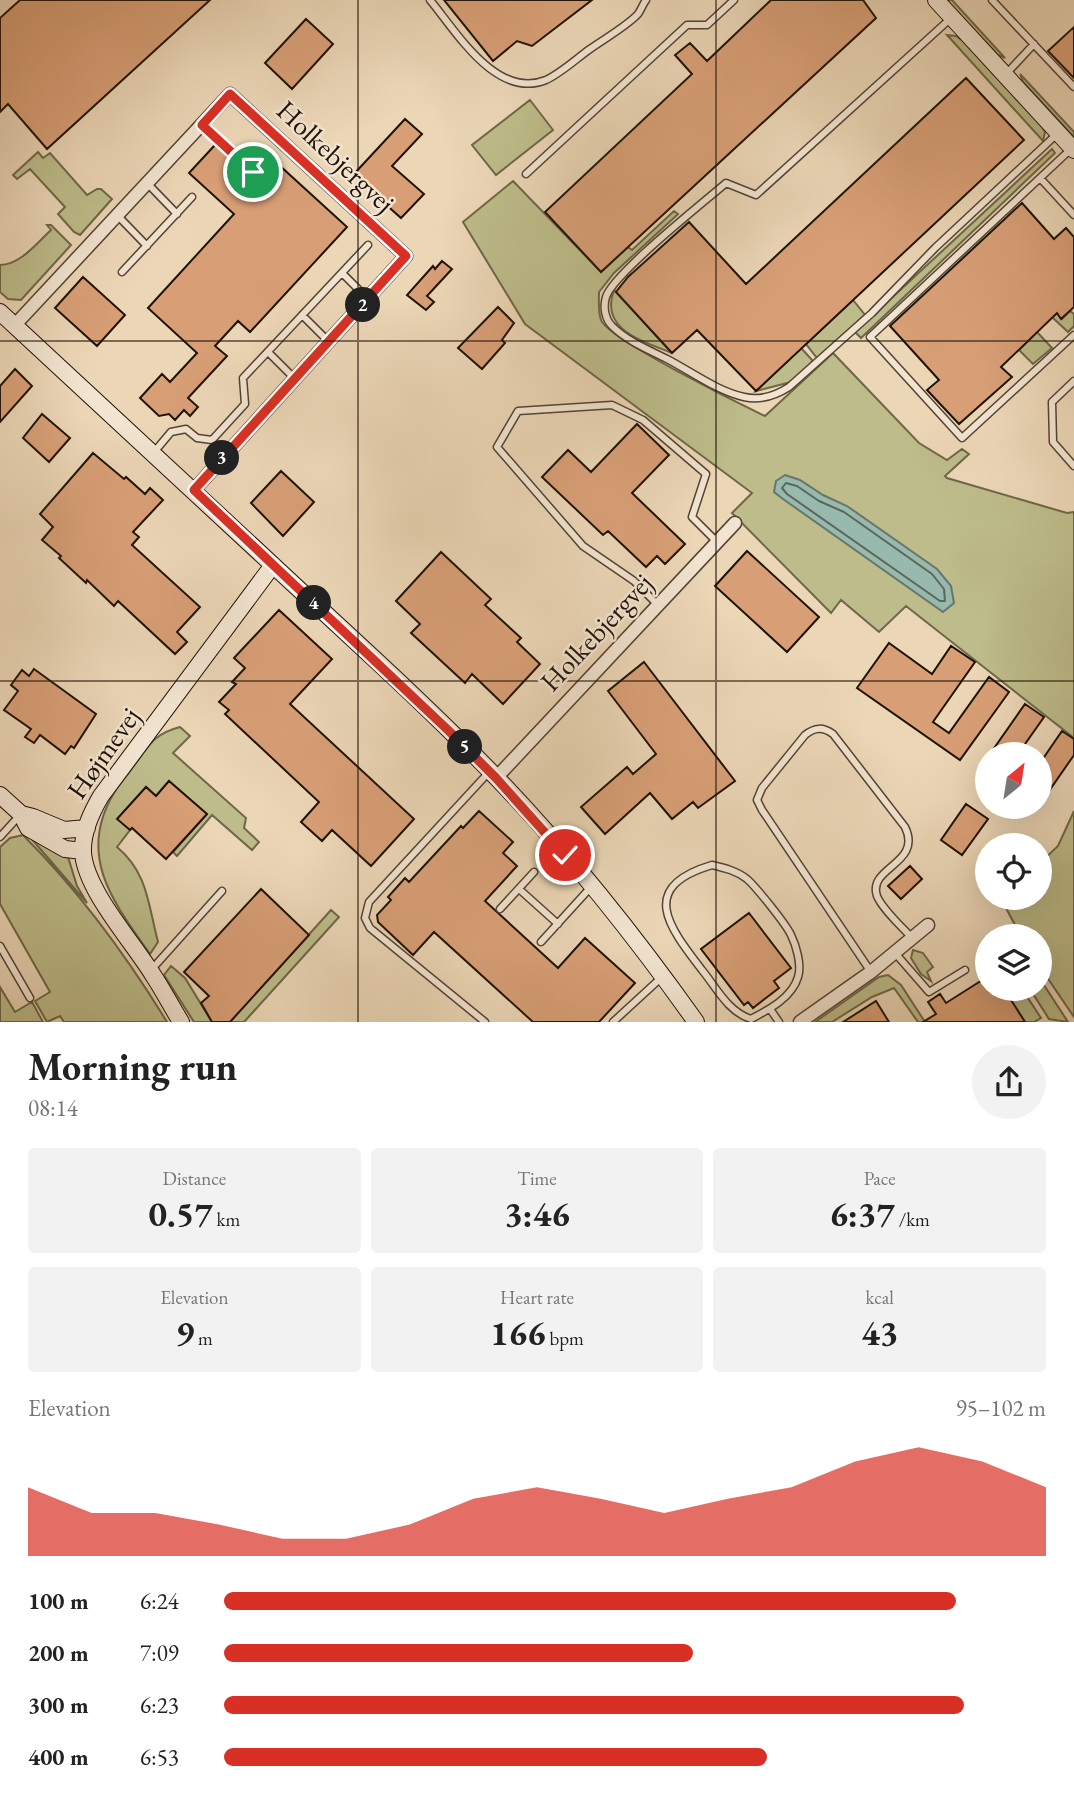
<!DOCTYPE html>
<html lang="en">
<head>
<meta charset="utf-8">
<style>
	body { margin:0; font-family:"EB Garamond",serif; background:#f2f2f2; color:#222; height:100vh; display:flex; flex-direction:column; font-size:26px; white-space:nowrap }
	* { box-sizing:border-box; margin:0 }
	p { font-size:23px; color:#767676 }
	.icon { flex:none; width:38px; height:38px; fill:none; stroke:currentColor; stroke-width:2; stroke-linecap:round; stroke-linejoin:round }
	.map { position:relative; height:1022px; overflow:hidden }
	.side { display:flex; flex-direction:column; background:#fff; flex:1 }
	.side>* { flex:none }
	.needle { width:46px; rotate:30deg }
	.fabs { position:absolute; left:975px; top:742px; display:grid; gap:14px }
	.fabs a { display:grid; place-items:center; width:77px; height:77px; border-radius:50%; background:#fff; box-shadow:0 7px 28px #0002; font-size:35px }
	.pin { position:absolute; display:grid; place-items:center; width:60px; height:60px; color:#fff; margin:-30px; border:4px solid #fff; border-radius:50%; box-shadow:0 2px 7px #0007 }
	.km { position:absolute; width:35px; height:35px; margin:-18px; border-radius:50%; background:#222; color:#fff; font-size:19px; line-height:35px; text-align:center }
	.round { display:grid; place-items:center; flex:none; width:74px; height:74px; border-radius:37px; background:#f2f2f2 }
	.overview { display:flex; align-items:center; justify-content:space-between; height:119px; padding:0 28px }
	h1 { font-size:38px; font-weight:700; line-height:52px }
	.metrics { display:grid; grid-template-columns:repeat(3,1fr); gap:10px; height:119px; padding:7px 28px }
	.metrics div { display:grid; align-content:center; border-radius:7px; background:#f2f2f2; text-align:center }
	.metrics b { font-size:35px; font-weight:700 }
	.metrics small { font-size:19px; font-weight:400 }
	.metrics p { font-size:19px }
	.chart { height:196px; padding:14px 28px }
	.chart p { display:flex; justify-content:space-between }
	.chart svg { width:100%; height:126px; margin-top:7px; fill:#d93025; opacity:.7 }
	ul { padding:0 28px; list-style:none; font-size:23px }
	li { display:grid; grid-template-columns:112px 84px 1fr; align-items:center; height:52px }
	li i { height:18px; border-radius:9px; background:#d93025 }
	.map>svg:first-child { display:block }
	.green { fill:#bdbc8a; stroke:#6e6748; stroke-width:2 }
	.water { fill:#98b9ae; stroke:#68766b; stroke-width:2 }
	.lines { fill:none; stroke-linecap:round; stroke-linejoin:round }
	.shore { stroke:#5c665a; stroke-width:2 }
	.building { fill:#d89f76; stroke:#201207; stroke-width:2 }
	.lane-casing { stroke:#534333; stroke-width:9 }
	.street-casing { stroke:#534333; stroke-width:15 }
	.secondary-casing { stroke:#201207; stroke-width:18 }
	.lane { stroke:#f2e4d0; stroke-width:6 }
	.street { stroke:#f2e4d0; stroke-width:12 }
	.secondary { stroke:#f2e4d0; stroke-width:16 }
	.route-casing { stroke:#fff; stroke-width:14 }
	.route { stroke:#d93025; stroke-width:9 }
	.grid { fill:none; stroke:#201207; stroke-width:2; stroke-opacity:0.55 }
	.labels { text-anchor:middle; stroke-width:5; stroke-linejoin:round; paint-order:stroke }
	.street-label { font-size:28px; fill:#201207; stroke:#f2e4d0 }
</style>
</head>
<body>
<div class="map">
<svg width="1074" height="1022" viewBox="0 0 1074 1022">
	<rect width="100%" height="100%" fill="#ebd6b6"/>
	<filter id="stains"><feTurbulence type="fractalNoise" baseFrequency=".00286" numOctaves="4"/><feColorMatrix values="0 0 0 0 .2 0 0 0 0 .09 0 0 0 0 .02 0 0 0 .5 -.17"/></filter>
	<radialGradient id="worn" r=".72"><stop offset=".6" stop-color="#630" stop-opacity="0"/><stop offset="1" stop-color="#630" stop-opacity=".3"/></radialGradient>
	<path class="green" d="M 946,0 L 952,0 L 1005,58 L 998,55 Z
		M 947,35 L 956,36 L 963,41 L 1041,125 L 1045,132 L 1043,141 Z
		M 1020,74 L 1074,132 L 1074,137 L 1023,82 Z
		M 530,100 L 553,130 L 496,175 L 472,145 Z
		M 1052,149 L 1055,153 L 861,338 L 855,332 Z
		M 38,152 L 43,158 L 50,153 L 87,195 L 97,189 L 101,189 L 112,199 L 80,235 L 74,232 L 58,214 L 65,207 L 30,169 L 17,179 L 13,175 Z
		M 513,181 L 601,272 L 628,247 L 632,250 L 674,211 L 678,214 L 614,273 L 599,292 C 599,301 598,312 601,320 C 608,339 740,404 765,416 L 833,353 L 919,443 L 947,460 L 962,449 L 969,454 L 945,476 L 947,478 L 1067,513 L 1074,512 L 1074,738 L 906,606 L 879,632 L 841,600 L 831,613 L 732,513 L 752,493 L 525,324 L 463,222 Z
		M 47,225 L 51,225 L 71,245 L 21,300 L 8,299 L 0,292 L 0,265 C 20,265 37,243 51,230 Z
		M 614,290 L 672,353 C 643,341 599,330 614,290 Z
		M 853,300 L 865,315 L 817,358 L 806,344 Z
		M 1070,311 L 1074,314 L 1074,326 L 1068,332 L 1052,317 L 1057,313 L 1062,319 Z
		M 1037,332 L 1052,348 L 1033,364 L 1019,350 Z
		M 801,348 L 813,361 L 791,382 L 756,391 Z
		M 180,727 L 190,736 L 173,753 L 246,818 L 244,828 L 259,842 L 252,850 L 212,815 L 177,856 L 173,852 L 207,814 L 169,781 L 156,796 L 146,787 L 118,819 L 130,830 L 117,847 C 148,873 148,904 158,942 L 150,954 C 114,903 76,856 114,793 C 119,784 127,776 133,767 C 149,746 153,734 180,727 Z
		M 1074,811 L 1074,1017 L 1040,967 L 1040,936 L 1021,936 L 1001,899 L 1040,898 L 1040,863 L 1058,846 Z
		M 23,835 C 79,891 126,955 167,1022 L 64,1022 L 60,1016 L 47,1022 L 35,1001 L 50,992 L 0,904 L 0,847 L 10,838 Z
		M 29,836 L 68,857 L 77,886 L 87,903 Z
		M 331,910 L 339,917 L 244,1022 L 230,1022 Z
		M 913,950 L 923,953 L 933,967 L 927,972 L 931,981 L 921,974 L 911,958 Z
		M 171,966 L 185,978 L 212,1022 L 194,1022 L 164,975 Z
		M 888,975 L 901,985 L 925,1022 L 918,1022 L 894,988 L 872,997 L 832,1022 L 815,1022 L 879,977 Z
		M 1040,979 L 1068,1022 L 1049,1019 L 1030,989 L 1040,989 Z
		M 0,987 L 15,1012 L 32,1002 L 43,1022 L 0,1022 Z
		M 1004,989 L 1022,989 L 1041,1018 L 1034,1022 L 1025,1022 Z"/>
	<path class="water" d="M 785,475 L 800,480 L 823,495 L 847,506 L 937,569 L 951,586 L 954,603 L 943,612 L 783,499 L 774,492 L 776,481 Z"/>
	<g class="lines">
		<path class="shore" d="M 786,483 L 797,486 L 819,501 L 844,512 L 932,574 L 944,589 L 945,601 L 940,601 L 787,494 L 782,488 Z"/>
	</g>
	<path class="building" d="M 20,0 L 210,0 L 47,149 L 8,104 L 0,112 L 0,18 Z
		M 444,0 L 592,0 L 532,46 L 517,41 L 493,61 Z
		M 771,0 L 863,0 L 876,18 L 601,272 L 545,212 L 692,74 L 675,55 L 690,43 L 707,61 Z
		M 306,19 L 333,44 L 292,89 L 265,63 Z
		M 1074,27 L 1074,78 L 1048,51 Z
		M 966,78 L 1024,140 L 756,391 L 697,330 L 672,353 L 616,292 L 628,277 L 689,222 L 746,284 Z
		M 405,119 L 422,134 L 392,166 L 424,194 L 401,218 L 353,175 Z
		M 215,145 L 260,186 L 279,165 L 347,227 L 250,332 L 238,321 L 215,346 L 227,356 L 188,398 L 198,407 L 190,416 L 184,410 L 175,420 L 169,414 L 159,416 L 140,398 L 162,374 L 170,382 L 197,353 L 148,308 L 234,214 L 189,173 Z
		M 1022,203 L 1054,239 L 1066,228 L 1074,237 L 1074,307 L 1061,319 L 1057,313 L 1001,367 L 1012,377 L 959,424 L 927,390 L 939,380 L 890,326 Z
		M 442,261 L 452,269 L 427,296 L 434,302 L 426,310 L 407,295 L 433,266 L 435,269 Z
		M 83,277 L 125,315 L 97,346 L 55,308 Z
		M 498,307 L 514,323 L 502,340 L 505,343 L 482,369 L 458,348 Z
		M 15,369 L 32,386 L 0,422 L 0,386 Z
		M 42,414 L 70,438 L 49,462 L 23,438 Z
		M 637,424 L 669,455 L 632,493 L 685,544 L 665,564 L 657,556 L 646,567 L 608,531 L 603,535 L 542,477 L 568,450 L 591,472 Z
		M 93,453 L 124,479 L 126,477 L 145,494 L 150,488 L 163,500 L 133,532 L 139,537 L 132,545 L 200,607 L 177,632 L 187,642 L 175,654 L 118,601 L 114,606 L 87,580 L 86,583 L 59,558 L 61,556 L 42,540 L 53,527 L 40,514 Z
		M 281,471 L 314,502 L 283,536 L 251,503 Z
		M 747,551 L 819,617 L 787,652 L 715,586 Z
		M 441,552 L 491,599 L 485,605 L 521,638 L 517,642 L 540,664 L 503,704 L 472,674 L 465,683 L 411,633 L 420,624 L 396,601 Z
		M 279,610 L 332,659 L 290,704 L 414,819 L 371,866 L 332,830 L 322,841 L 301,822 L 319,802 L 225,714 L 229,710 L 219,702 L 236,684 L 232,682 L 245,668 L 234,658 Z
		M 889,643 L 932,674 L 951,646 L 975,662 L 933,722 L 949,733 L 989,677 L 1009,692 L 960,760 L 857,688 Z
		M 644,662 L 735,781 L 698,808 L 693,802 L 672,819 L 650,793 L 605,834 L 581,807 L 627,767 L 633,774 L 656,754 L 608,691 Z
		M 34,669 L 96,714 L 74,748 L 71,746 L 65,754 L 40,735 L 34,743 L 25,737 L 31,729 L 4,710 L 18,691 L 11,685 L 22,670 L 29,676 Z
		M 1025,704 L 1044,717 L 1018,754 L 990,754 Z
		M 1062,731 L 1074,739 L 1074,755 L 1040,804 L 1040,763 Z
		M 169,781 L 207,814 L 166,859 L 132,828 L 130,830 L 117,819 L 146,787 L 156,796 Z
		M 966,804 L 988,819 L 962,855 L 941,840 Z
		M 479,811 L 513,842 L 503,853 L 517,866 L 485,901 L 558,968 L 585,938 L 635,983 L 599,1022 L 533,1022 L 434,932 L 413,955 L 378,922 L 377,915 L 391,900 L 388,897 L 405,878 L 409,882 L 461,826 L 463,828 Z
		M 910,866 L 922,879 L 901,899 L 888,886 Z
		M 261,889 L 309,935 L 230,1022 L 212,1022 L 201,1003 L 209,996 L 184,972 Z
		M 749,913 L 791,968 L 774,981 L 779,988 L 753,1008 L 748,1002 L 744,1005 L 701,949 Z
		M 987,977 L 987,989 L 1004,989 L 1025,1022 L 923,1022 L 936,1014 L 928,1002 L 940,994 L 946,1003 Z
		M 876,1001 L 889,1022 L 843,1022 Z"/>
	<g class="lines">
		<g class="lane-casing">
			<path id="lane" d="M 430,0 C 456,31 496,100 546,80 C 561,73 576,59 590,49 C 604,39 627,26 638,14 C 641,10 643,4 646,0
				M 992,0 L 1074,87
				M 950,19 L 756,195 L 726,183 C 703,203 613,274 606,297 C 603,307 605,319 612,326 C 627,341 649,350 667,359 C 692,372 717,391 744,397 C 761,401 775,396 789,387 L 872,313 L 935,248 L 1057,134
				M 1007,73 L 1034,44
				M 202,125 L 253,172
				M 1071,149 L 870,337 L 962,438 L 1074,335
				M 526,174 L 687,25 L 707,25 L 734,0
				M 1040,178 L 1074,215
				M 147,183 L 177,214
				M 117,215 L 147,246
				M 122,272 L 192,197
				M 342,273 L 368,299
				M 302,315 L 328,341
				M 268,352 L 295,379
				M 1074,381 L 1052,402 L 1053,442 L 1074,466
				M 155,451 L 171,432 L 186,429 L 197,438 L 212,440 L 245,404 L 243,378 L 368,245
				M 658,605 L 634,581 L 583,546 L 497,447 L 518,411 L 612,405 L 643,420 L 706,474 L 692,517 L 717,542
				M 0,837 L 20,815
				M 712,865 C 725,868 737,871 747,879 C 756,887 786,924 791,935 C 796,945 802,965 798,977 C 792,998 768,1010 751,1019 C 728,1012 716,987 702,970 C 668,926 638,887 712,865 Z
				M 519,889 L 558,924
				M 500,909 L 534,872
				M 541,942 L 591,887
				M 0,946 L 30,998
				M 895,953 L 929,992 L 965,970
				M 152,969 L 222,891
				M 871,972 L 762,810 L 757,800 L 762,788 L 805,735 C 815,727 823,727 833,734 L 905,827 C 923,864 867,867 877,896 C 882,909 903,928 913,939
				M 770,1009 L 779,1022
				M 485,1022 L 370,928 L 365,918 L 369,902 L 490,771
				M 613,1022 L 662,977"/>
		</g>
		<g class="street-casing">
			<path id="street" d="M 14,326 L 230,94 L 406,256 L 194,490
				M 496,778 L 735,523
				M 800,1022 L 871,972 L 928,925"/>
		</g>
		<g class="secondary-casing">
			<path id="secondary" d="M 936,0 L 1074,150
				M 0,312 C 101,406 203,499 303,593 C 368,653 434,713 495,776 C 568,852 635,936 696,1022
				M 0,795 L 21,814 L 28,828 L 65,849 L 83,851
				M 21,814 L 33,817 L 64,830 L 87,828
				M 181,1022 C 171,1006 163,990 153,975 C 133,942 86,891 83,853 C 82,832 91,813 101,796 L 273,565"/>
		</g>
		<use href="#lane" class="lane"/>
		<use href="#street" class="street"/>
		<use href="#secondary" class="secondary"/>
	</g>
	<g class="lines">
		<g class="route-casing">
			<path id="route" d="M 253,172 L 202,125 L 230,94 L 406,256 L 194,490 L 449,731 L 496,778 L 565,855"/>
		</g>
		<use href="#route" class="route"/>
	</g>
	<path class="grid" d="M 358,0 L 358,1022M 716,0 L 716,1022M 0,341 L 1074,341M 0,681 L 1074,681"/>
	<g class="labels">
		<g class="street-label">
			<text transform="translate(336 156) rotate(43)" y="10">Holkebjergvej</text>
			<text transform="translate(596 632) rotate(-47)" y="10">Holkebjergvej</text>
			<text transform="translate(103 753) rotate(-55)" y="10">Højmevej</text>
		</g>
	</g>
	<rect width="100%" height="100%" filter="url(#stains)"/>
	<rect width="100%" height="100%" fill="url(#worn)"/>
</svg>
<div class="fabs">
<a><svg class="needle" viewBox="-14 -14 28 28"><path d="M0-13l5 13h-10z" fill="#e53935"/><path d="M0 13l5-13h-10z" fill="#767676"/></svg></a>
<a><svg class="icon" aria-label="locate" viewBox="0 0 24 24"><circle cx="12" cy="12" r="6"/><path d="M12 2v4M12 18v4M2 12h4M18 12h4"/></svg></a>
<a><svg class="icon" aria-label="layers" viewBox="0 0 24 24"><path d="M12 4l9 5-9 5-9-5zM3 14l9 5 9-5"/></svg></a>
</div>
<div class="pin" style="left:253px;top:172px;background:#1e9e55"><svg class="icon" aria-label="arrive" viewBox="0 0 24 24"><path d="M6 21V4h12l-3 4 3 4H6"/></svg></div>
<div class="pin" style="left:565px;top:855px;background:#d93025"><svg class="icon" aria-label="check" viewBox="0 0 24 24"><path d="M5 12l5 5 9-10"/></svg></div>
<b class="km" style="left:363px;top:305px">2</b>
<b class="km" style="left:222px;top:458px">3</b>
<b class="km" style="left:314px;top:603px">4</b>
<b class="km" style="left:465px;top:747px">5</b>
</div>
<section class="side">
<div class="overview"><div><h1>Morning run</h1><p>08:14</p></div><a class="round"><svg class="icon" aria-label="share" viewBox="0 0 24 24"><path d="M12 15V3M7 8l5-5 5 5M5 13v7h14v-7"/></svg></a></div>
<div class="metrics">
<div><p>Distance</p><b>0.57<small> km</small></b></div>
<div><p>Time</p><b>3:46</b></div>
<div><p>Pace</p><b>6:37<small> /km</small></b></div>
</div>
<div class="metrics">
<div><p>Elevation</p><b>9<small> m</small></b></div>
<div><p>Heart rate</p><b>166<small> bpm</small></b></div>
<div><p>kcal</p><b>43</b></div>
</div>
<div class="chart"><p><span>Elevation</span>95–102 m</p>
<svg viewBox="0 0 160 44" preserveAspectRatio="none"><path d="M0 44V20L10 29L20 29L30 33L40 38L50 38L60 33L70 24L80 20L90 24L100 29L110 24L120 20L130 11L140 6L150 11L160 20V44z"/></svg>
</div>
<ul>
<li><b>100 m</b>6:24<i style="width:89%"></i></li>
<li><b>200 m</b>7:09<i style="width:57%"></i></li>
<li><b>300 m</b>6:23<i style="width:90%"></i></li>
<li><b>400 m</b>6:53<i style="width:66%"></i></li>
</ul>
</section>
</body>
</html>
